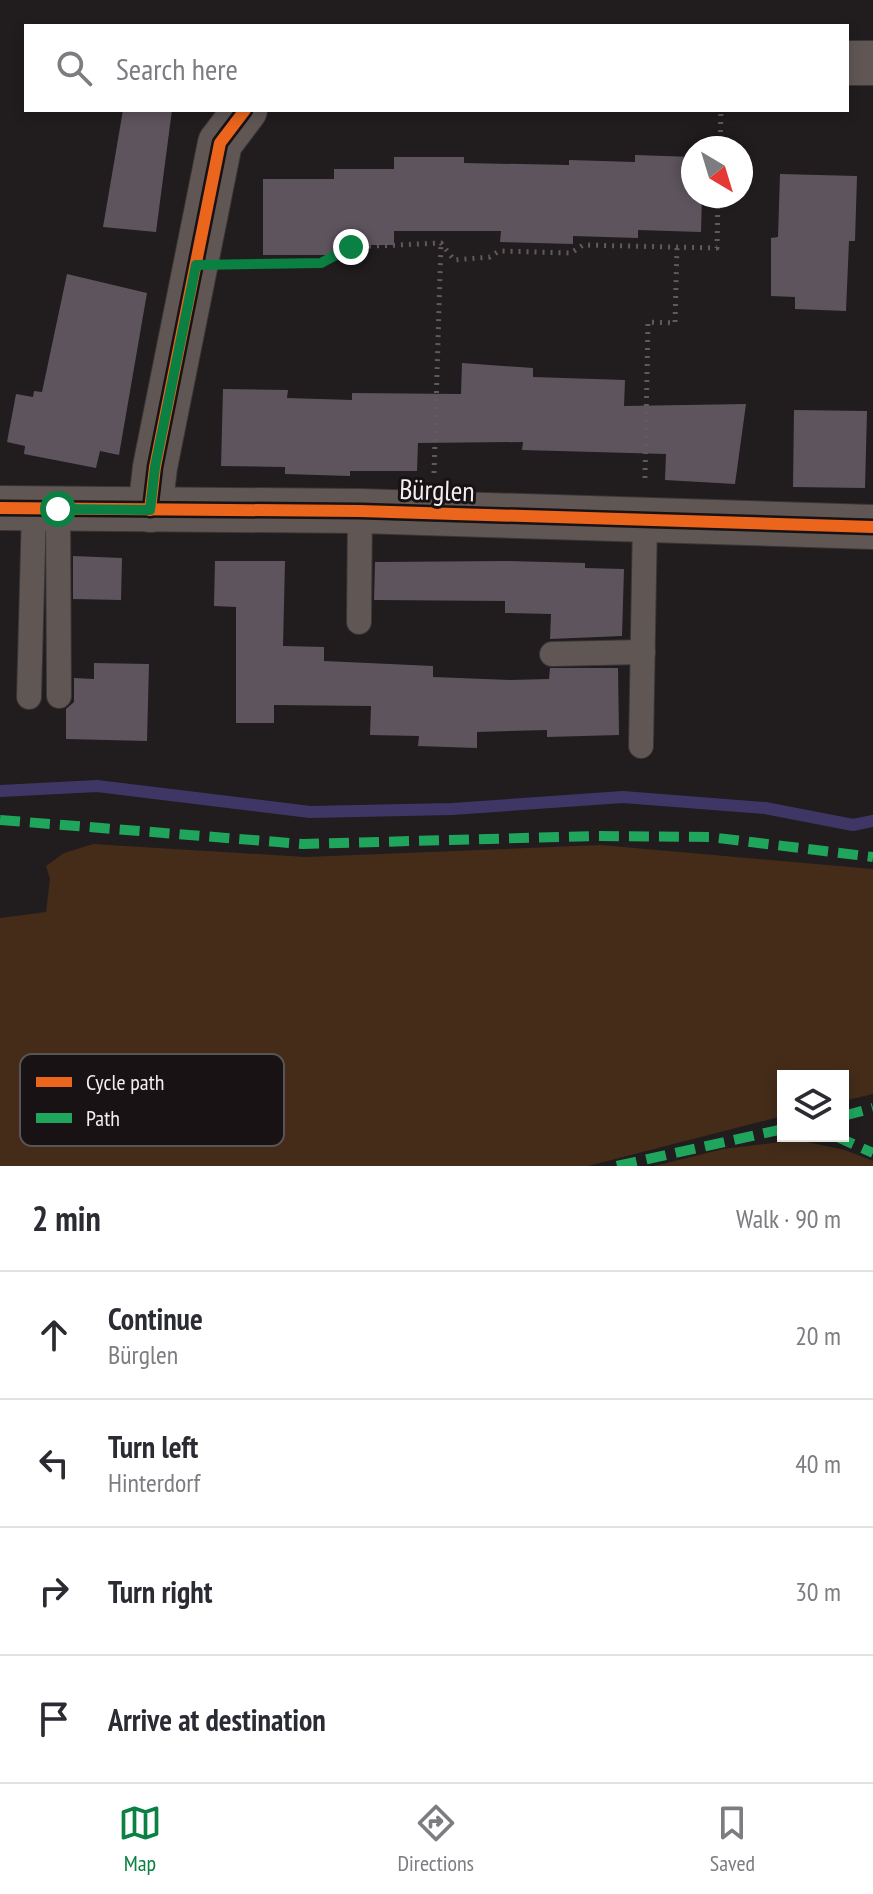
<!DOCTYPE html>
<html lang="en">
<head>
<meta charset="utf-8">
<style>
  :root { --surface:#fff; --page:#f2f2f3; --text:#2b2b33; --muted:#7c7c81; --line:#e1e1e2; --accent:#0b8043 }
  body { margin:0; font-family:"PT Sans Narrow",sans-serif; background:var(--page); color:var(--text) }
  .controls { position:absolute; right:24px; bottom:24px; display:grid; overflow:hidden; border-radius:0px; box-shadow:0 4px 12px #0003 }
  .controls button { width:72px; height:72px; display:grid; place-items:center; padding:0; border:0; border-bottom:2px solid var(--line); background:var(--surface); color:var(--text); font:40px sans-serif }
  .compass { position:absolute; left:681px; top:136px; width:72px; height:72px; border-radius:50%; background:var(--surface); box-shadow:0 4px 12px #0003; rotate:142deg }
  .stop { position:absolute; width:24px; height:24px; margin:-18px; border:6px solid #0b8043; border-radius:50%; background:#fff }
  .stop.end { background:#0b8043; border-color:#fff; box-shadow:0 2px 8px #0008 }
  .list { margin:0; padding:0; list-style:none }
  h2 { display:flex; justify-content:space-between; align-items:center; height:104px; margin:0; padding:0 32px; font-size:34px }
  h2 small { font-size:26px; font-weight:400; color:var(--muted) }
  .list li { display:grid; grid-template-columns:52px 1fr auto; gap:24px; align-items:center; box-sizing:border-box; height:128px; padding:0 32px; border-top:2px solid var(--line) }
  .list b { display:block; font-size:30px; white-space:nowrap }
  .list p { margin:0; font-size:26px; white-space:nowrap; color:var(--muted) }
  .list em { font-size:26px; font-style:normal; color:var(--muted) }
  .icon { flex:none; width:44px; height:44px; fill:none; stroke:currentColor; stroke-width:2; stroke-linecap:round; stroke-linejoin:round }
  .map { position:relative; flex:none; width:873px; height:1166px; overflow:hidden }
  .search { position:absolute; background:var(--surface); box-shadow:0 4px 12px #0003; left:24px; right:24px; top:24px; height:88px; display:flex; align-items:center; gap:20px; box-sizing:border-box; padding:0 28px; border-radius:0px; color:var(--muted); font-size:30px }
  .sheet { height:616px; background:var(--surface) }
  nav { display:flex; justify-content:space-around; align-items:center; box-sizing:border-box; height:112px; border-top:2px solid var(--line); background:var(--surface); font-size:22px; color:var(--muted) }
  nav a { display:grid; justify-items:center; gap:4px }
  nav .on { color:var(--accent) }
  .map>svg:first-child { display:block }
  .green { fill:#442c19 }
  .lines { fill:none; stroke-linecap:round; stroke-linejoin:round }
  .stream { stroke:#3e3765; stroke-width:12 }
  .building { fill:#5e545e }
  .service-casing { stroke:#393637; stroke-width:26 }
  .minor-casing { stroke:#393637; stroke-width:46 }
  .path { stroke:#605a5a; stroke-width:5; stroke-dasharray:2 6; stroke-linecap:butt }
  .service { stroke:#605755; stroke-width:24 }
  .minor { stroke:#605755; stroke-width:44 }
  .quiet { stroke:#20a55d; stroke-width:10; stroke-dasharray:20 10; stroke-linecap:butt }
  .cycleway-casing { stroke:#181214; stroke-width:17 }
  .cycleway { stroke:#eb651d; stroke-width:12 }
  .route { stroke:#0b8043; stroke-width:10 }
  .labels { text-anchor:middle; stroke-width:6; stroke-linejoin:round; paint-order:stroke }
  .street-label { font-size:28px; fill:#f3eef0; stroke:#181214 }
  .key { fill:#181214; stroke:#5a5456; stroke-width:2 }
  .key-label { font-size:22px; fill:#f3eef0 }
</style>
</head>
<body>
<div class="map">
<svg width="873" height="1166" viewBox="0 0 873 1166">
  <rect width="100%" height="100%" fill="#211c1e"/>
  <g class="green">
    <path d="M 93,844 L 306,857 L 601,845 L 873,869 L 873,1094 L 843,1101 L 843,1076 L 783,1076 L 783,1116 L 588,1166 L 0,1166 L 0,918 L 46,912 L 50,879 L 46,866 L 64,853 Z"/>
    <path d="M 798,1140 L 845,1150 L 873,1161 L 873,1166 L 654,1166 L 723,1149 Z"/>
  </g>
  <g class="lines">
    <path class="stream" d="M 0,791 L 97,786 L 310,812 L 452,809 L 623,797 L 765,808 L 853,825 L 873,821"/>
  </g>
  <g class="building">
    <path d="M 123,110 L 172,110 L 156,232 L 103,227 Z"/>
    <path d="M 635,155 L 693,157 L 693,196 L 702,196 L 701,232 L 638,230 L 638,238 L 573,236 L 573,244 L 500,242 L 501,231 L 394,231 L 394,245 L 334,245 L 334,255 L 263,255 L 263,179 L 334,179 L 334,169 L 394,169 L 394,157 L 464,157 L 464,163 L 569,165 L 569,160 L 635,162 Z"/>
    <path d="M 780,174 L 857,176 L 855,241 L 849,241 L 846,311 L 795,309 L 795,297 L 771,296 L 771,238 L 778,237 Z"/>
    <path d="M 67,274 L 147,293 L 119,455 L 100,451 L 96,468 L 24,454 L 25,446 L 7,442 L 16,394 L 33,397 L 34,391 L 42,392 Z"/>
    <path d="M 462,363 L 533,368 L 533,377 L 625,380 L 624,406 L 746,404 L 735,484 L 665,480 L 666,454 L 522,450 L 523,442 L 418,443 L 417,471 L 350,471 L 350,476 L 285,474 L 285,467 L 221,466 L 223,389 L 288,390 L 287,398 L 352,400 L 352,393 L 461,394 Z"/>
    <path d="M 794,410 L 867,411 L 865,488 L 793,487 Z"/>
    <path d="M 73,556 L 122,558 L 121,600 L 73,599 Z"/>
    <path d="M 215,561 L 285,561 L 283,646 L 324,647 L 324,661 L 433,666 L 433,677 L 510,680 L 549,679 L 550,668 L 618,668 L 619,735 L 547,737 L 547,730 L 477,732 L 477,748 L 418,746 L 419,736 L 370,735 L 371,706 L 274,705 L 274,723 L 236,723 L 236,607 L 214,606 Z"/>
    <path d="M 506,561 L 585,563 L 585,568 L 624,569 L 622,636 L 550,639 L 551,614 L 505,613 L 505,601 L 374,600 L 375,562 Z"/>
    <path d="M 94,663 L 149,664 L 147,741 L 66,739 L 66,709 L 74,702 L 74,678 L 94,679 Z"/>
  </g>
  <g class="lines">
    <defs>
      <g id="service">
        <path d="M 58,509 L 59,696"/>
        <path d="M 359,622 L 360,511"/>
        <path d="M 552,654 L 643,652"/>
        <path d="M 29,697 L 34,509"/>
        <path d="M 641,746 L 645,519"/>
      </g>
      <g id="minor">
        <path d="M 847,63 L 873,63"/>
        <path d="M 0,508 L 360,511 L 873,527"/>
        <path d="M 150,510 L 155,467 L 220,143 L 245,110"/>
      </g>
    </defs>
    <use href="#service" class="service-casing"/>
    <use href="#minor" class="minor-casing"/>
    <g class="path">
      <path d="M 720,148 L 721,110"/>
      <path d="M 237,265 L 321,263 L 351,247 L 441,243 L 454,260 L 490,257 L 499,251 L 571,253 L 583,245 L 717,248 L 718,196"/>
      <path d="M 434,473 L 441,243"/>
      <path d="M 645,478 L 648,322 L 675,323 L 677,246"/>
    </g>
    <use href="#service" class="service"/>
    <use href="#minor" class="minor"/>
    <g class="quiet">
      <path d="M 0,820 L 303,844 L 596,836 L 710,837 L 873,857"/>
      <path d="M 843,1116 L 873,1108"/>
      <path d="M 835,1136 L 873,1153"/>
      <path d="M 617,1166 L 783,1129"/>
    </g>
    <defs>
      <g id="cycleway">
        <path d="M 0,508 L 360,511 L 873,527"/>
        <path d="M 150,510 L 155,467 L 220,143 L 245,110"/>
      </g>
    </defs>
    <use href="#cycleway" class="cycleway-casing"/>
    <use href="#cycleway" class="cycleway"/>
  </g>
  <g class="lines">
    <path class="route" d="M 58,509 L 150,510 L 155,467 L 196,265 L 321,263 L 351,247"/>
  </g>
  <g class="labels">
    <g class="street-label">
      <text transform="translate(437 490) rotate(2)" y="10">Bürglen</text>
    </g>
  </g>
  <rect x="20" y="1054" width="264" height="92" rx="12" class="key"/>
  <rect x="36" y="1077" width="36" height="10" fill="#eb651d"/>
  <rect x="36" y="1113" width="36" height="10" fill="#20a55d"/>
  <g class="key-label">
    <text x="86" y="1090">Cycle path</text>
    <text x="86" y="1126">Path</text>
  </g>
</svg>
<div class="controls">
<button><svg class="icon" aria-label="layers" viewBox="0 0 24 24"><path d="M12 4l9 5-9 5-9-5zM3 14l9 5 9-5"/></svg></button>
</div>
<svg class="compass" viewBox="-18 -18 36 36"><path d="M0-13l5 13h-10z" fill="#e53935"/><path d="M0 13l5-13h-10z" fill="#7c7c81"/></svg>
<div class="stop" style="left:58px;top:509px"></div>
<div class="stop end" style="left:351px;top:247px"></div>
<div class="search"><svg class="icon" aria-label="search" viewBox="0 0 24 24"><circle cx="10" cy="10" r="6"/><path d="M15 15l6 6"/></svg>Search here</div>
</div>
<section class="sheet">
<h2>2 min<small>Walk · 90 m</small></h2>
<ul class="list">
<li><svg class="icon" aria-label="ahead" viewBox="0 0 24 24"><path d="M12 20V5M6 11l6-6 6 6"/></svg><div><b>Continue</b><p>Bürglen</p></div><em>20 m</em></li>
<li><svg class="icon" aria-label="left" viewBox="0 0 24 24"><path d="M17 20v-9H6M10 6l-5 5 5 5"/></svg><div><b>Turn left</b><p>Hinterdorf</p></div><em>40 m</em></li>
<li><svg class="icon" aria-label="right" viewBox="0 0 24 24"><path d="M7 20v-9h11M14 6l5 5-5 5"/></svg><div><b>Turn right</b></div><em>30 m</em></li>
<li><svg class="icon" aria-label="arrive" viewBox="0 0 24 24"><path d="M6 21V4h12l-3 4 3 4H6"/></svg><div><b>Arrive at destination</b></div></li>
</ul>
</section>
<nav>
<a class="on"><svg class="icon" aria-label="map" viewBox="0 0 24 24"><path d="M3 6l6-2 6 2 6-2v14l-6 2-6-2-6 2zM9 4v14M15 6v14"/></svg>Map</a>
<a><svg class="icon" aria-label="directions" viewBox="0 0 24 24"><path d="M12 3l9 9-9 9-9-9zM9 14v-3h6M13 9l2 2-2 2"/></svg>Directions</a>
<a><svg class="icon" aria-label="saved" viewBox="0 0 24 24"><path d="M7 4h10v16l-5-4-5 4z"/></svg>Saved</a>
</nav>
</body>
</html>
